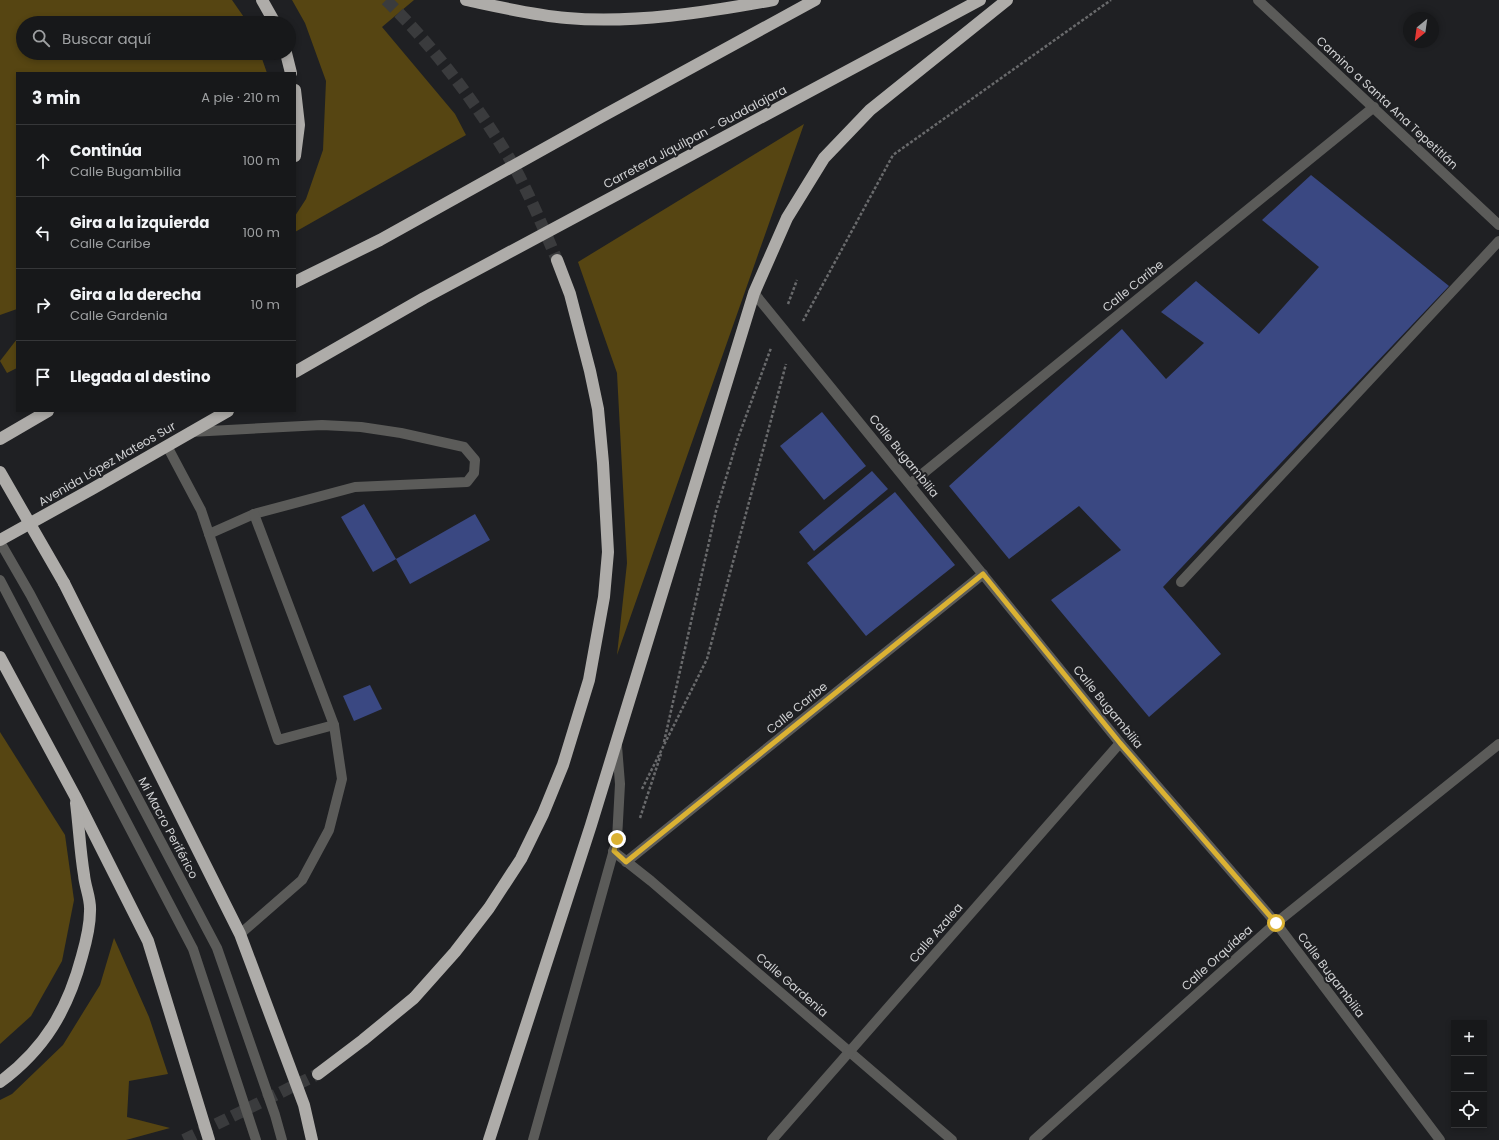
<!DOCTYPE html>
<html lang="es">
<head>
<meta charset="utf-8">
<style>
  :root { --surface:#17181a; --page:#202123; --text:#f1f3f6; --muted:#9ea0a2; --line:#363739 }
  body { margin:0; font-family:Poppins,sans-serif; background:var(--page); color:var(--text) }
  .controls { position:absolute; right:12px; bottom:12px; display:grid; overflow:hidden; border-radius:0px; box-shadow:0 2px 6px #0003 }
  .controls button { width:36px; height:36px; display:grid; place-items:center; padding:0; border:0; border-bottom:1px solid var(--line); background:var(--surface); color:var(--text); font:20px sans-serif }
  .compass { position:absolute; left:1403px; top:12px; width:36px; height:36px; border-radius:50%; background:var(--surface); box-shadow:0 2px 6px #0003; rotate:209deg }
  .stop { position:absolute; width:12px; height:12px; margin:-9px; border:3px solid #dbb233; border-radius:50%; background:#fff }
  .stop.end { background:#dbb233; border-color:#fff; box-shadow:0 1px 4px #0008 }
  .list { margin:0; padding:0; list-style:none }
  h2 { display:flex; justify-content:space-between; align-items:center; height:52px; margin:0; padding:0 16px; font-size:17px }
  h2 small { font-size:13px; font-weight:400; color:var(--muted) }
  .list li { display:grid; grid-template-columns:26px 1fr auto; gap:12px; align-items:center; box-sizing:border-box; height:72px; padding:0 16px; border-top:1px solid var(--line) }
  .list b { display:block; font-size:15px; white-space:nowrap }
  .list p { margin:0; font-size:13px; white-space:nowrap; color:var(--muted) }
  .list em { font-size:13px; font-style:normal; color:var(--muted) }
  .icon { flex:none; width:22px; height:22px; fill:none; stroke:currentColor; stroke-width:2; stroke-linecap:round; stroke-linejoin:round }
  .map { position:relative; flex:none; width:1499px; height:1140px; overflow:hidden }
  .search { position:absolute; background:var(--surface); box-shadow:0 2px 6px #0003; left:16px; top:16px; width:280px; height:44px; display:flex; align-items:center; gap:10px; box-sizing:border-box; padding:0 14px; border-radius:22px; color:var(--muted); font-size:15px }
  .panel { position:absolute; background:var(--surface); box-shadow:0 2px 6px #0003; left:16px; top:72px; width:280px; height:340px; border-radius:0px }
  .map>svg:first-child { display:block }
  .green { fill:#564512 }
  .building { fill:#3a4882 }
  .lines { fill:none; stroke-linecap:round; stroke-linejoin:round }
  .highway-tunnel { stroke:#3a3b3d; stroke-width:12; stroke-dasharray:12 6; stroke-linecap:butt }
  .path { stroke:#696a6c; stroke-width:2.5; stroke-dasharray:3 2; stroke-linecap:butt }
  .minor { stroke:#5b5b59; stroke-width:10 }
  .highway { stroke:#aeaca9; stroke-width:12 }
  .highway-bridge { stroke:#aeaca9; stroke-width:12 }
  .route { stroke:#dbb233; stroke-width:5 }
  .labels { text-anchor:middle; stroke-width:4; stroke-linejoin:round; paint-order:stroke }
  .street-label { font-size:12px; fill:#d0d1d3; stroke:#1f2023 }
</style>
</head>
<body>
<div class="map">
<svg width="1499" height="1140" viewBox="0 0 1499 1140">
  <rect width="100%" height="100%" fill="#1f2023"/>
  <g class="green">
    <path d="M 0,0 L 232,0 L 248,23 L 23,23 L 23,53 L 260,53 L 267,73 L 17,73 L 17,309 L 0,315 Z"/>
    <path d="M 292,0 L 414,0 L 382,27 L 455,114 L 466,135 L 295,232 L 295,216 L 306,199 L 323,150 L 326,81 L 305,23 Z"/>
    <path d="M 804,124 L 617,655 L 627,563 L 617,373 L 578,262 Z"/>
    <path d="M 17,339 L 17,368 L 7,373 L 0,361 Z"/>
    <path d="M 0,732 L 65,835 L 74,900 L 62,961 L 31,1016 L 0,1044 Z"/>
    <path d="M 114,938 L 149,1017 L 168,1074 L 129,1081 L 127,1117 L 170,1128 L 126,1140 L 0,1140 L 0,1100 L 12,1094 L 63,1045 L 100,985 Z"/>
  </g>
  <g class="building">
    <path d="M 1311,175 L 1449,286 L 1163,587 L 1221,654 L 1149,717 L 1051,600 L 1121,550 L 1079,506 L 1009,559 L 949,486 L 1122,329 L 1166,379 L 1204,343 L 1161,312 L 1196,281 L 1259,334 L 1319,267 L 1262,220 Z"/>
    <path d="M 822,412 L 866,466 L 824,500 L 780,446 Z"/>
    <path d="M 872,471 L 888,489 L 814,551 L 799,532 Z"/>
    <path d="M 895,492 L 955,565 L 866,636 L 807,563 Z"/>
    <path d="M 364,504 L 396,559 L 475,514 L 490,540 L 410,584 L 396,559 L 373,572 L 341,517 Z"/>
    <path d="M 370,685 L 382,709 L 354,721 L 343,696 Z"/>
  </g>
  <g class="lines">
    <g class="highway-tunnel">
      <path d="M 386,0 C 433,46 473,99 508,156 C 527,188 542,225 557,260"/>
      <path d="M 184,1140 L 318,1074"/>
    </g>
    <g class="path">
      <path d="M 788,304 L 797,280"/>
      <path d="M 803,321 L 893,155 L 1111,0"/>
      <path d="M 664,742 L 716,511 L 738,438 L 771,348"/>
      <path d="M 642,789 L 707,659 L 786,364"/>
      <path d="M 640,818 L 661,754"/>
    </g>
    <g class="minor">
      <path d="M 1258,0 L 1499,225"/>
      <path d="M 754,293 L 1120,743 L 1276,923 L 1440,1140"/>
      <path d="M 190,432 L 322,425 L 361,427 L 401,433 L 464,447 L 475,460 L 474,473 L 467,482 L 355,487 L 254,514 L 209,534"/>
      <path d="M 167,446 L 201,510 L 278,740 L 334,725"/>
      <path d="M 910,484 L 1374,107"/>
      <path d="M 0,542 L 30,594 L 217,948 L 275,1115 L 282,1140"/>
      <path d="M 0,580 L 193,949 L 256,1140"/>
      <path d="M 1181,582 L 1499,241"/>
      <path d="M 613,851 L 651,881 L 952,1140"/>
      <path d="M 626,862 L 983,574"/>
      <path d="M 240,934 L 302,880 L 329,830 L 342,779 L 334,725 L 254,514"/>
      <path d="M 533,1140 L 617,839 L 620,784 L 617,746"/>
      <path d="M 772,1140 L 1120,743"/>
      <path d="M 1034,1140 L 1276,923 L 1499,744"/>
    </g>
    <g class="highway">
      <path d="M 262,0 L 275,23"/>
      <path d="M 466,0 C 499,7 533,15 567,18 C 632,24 709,12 773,0"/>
      <path d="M 286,53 L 291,73"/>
      <path d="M 295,90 L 299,125 L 295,156"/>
      <path d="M 295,282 L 380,240 L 601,117 L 815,0"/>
      <path d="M 295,372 L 424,298 L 980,0"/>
      <path d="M 0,439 L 48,411"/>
      <path d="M 0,540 L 92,489 L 228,411"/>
      <path d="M 64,583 L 240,934 L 304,1105 L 312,1140"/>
      <path d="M 0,657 L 75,796 L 148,941 L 209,1140"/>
      <path d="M 318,1074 L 363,1040 L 414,998 L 455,952 L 489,908 L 521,859 L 543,814 L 563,765 L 589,680 L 604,597 L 608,552 L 603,463 L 598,409 L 590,371 L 570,294 L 557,260"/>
      <path d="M 0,1082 C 45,1049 68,1009 82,956 C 86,942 90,925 90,911 C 91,899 85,887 84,875 C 80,851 79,827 76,803"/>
      <path d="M 489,1140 L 591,825 L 754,293 L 787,218 L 824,158 L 870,110 L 1007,0"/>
    </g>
    <path class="highway-bridge" d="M 0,472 L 64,583"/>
  </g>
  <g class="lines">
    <path class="route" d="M 617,839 L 614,851 L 626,862 L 983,574 L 1120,743 L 1276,923"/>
  </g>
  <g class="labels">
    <g class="street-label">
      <text transform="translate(1387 103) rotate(43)" y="4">Camino a Santa Ana Tepetitlán</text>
      <text transform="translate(695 137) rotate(-28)" y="4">Carretera Jiquilpan - Guadalajara</text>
      <text transform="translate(1133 286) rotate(-39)" y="4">Calle Caribe</text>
      <text transform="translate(904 456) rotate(51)" y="4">Calle Bugambilia</text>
      <text transform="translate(107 464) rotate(-30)" y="4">Avenida López Mateos Sur</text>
      <text transform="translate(1108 707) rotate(51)" y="4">Calle Bugambilia</text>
      <text transform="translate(797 708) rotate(-39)" y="4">Calle Caribe</text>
      <text transform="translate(168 828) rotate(62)" y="4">Mi Macro Periférico</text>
      <text transform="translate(936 933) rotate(-49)" y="4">Calle Azalea</text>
      <text transform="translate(1217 958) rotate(-42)" y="4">Calle Orquídea</text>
      <text transform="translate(1331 975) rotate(53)" y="4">Calle Bugambilia</text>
      <text transform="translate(792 985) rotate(41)" y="4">Calle Gardenia</text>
    </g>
  </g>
</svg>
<div class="controls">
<button>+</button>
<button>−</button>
<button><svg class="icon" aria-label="locate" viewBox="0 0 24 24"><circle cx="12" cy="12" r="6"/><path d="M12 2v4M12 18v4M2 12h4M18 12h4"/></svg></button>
</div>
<svg class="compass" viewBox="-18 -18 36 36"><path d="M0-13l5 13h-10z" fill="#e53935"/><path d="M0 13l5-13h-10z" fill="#9ea0a2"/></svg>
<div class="stop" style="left:1276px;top:923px"></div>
<div class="stop end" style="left:617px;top:839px"></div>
<div class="search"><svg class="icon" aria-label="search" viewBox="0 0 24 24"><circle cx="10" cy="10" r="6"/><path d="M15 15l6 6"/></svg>Buscar aquí</div>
<section class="panel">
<h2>3 min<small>A pie · 210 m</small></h2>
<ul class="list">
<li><svg class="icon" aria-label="ahead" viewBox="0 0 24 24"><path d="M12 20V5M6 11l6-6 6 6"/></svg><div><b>Continúa</b><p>Calle Bugambilia</p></div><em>100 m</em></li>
<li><svg class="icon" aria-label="left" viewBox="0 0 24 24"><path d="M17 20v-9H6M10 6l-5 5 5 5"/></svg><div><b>Gira a la izquierda</b><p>Calle Caribe</p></div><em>100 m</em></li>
<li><svg class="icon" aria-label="right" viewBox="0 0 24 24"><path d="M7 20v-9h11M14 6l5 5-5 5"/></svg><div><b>Gira a la derecha</b><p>Calle Gardenia</p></div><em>10 m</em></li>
<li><svg class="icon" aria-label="arrive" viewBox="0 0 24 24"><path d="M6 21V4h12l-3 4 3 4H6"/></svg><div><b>Llegada al destino</b></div></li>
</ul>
</section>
</div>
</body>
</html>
